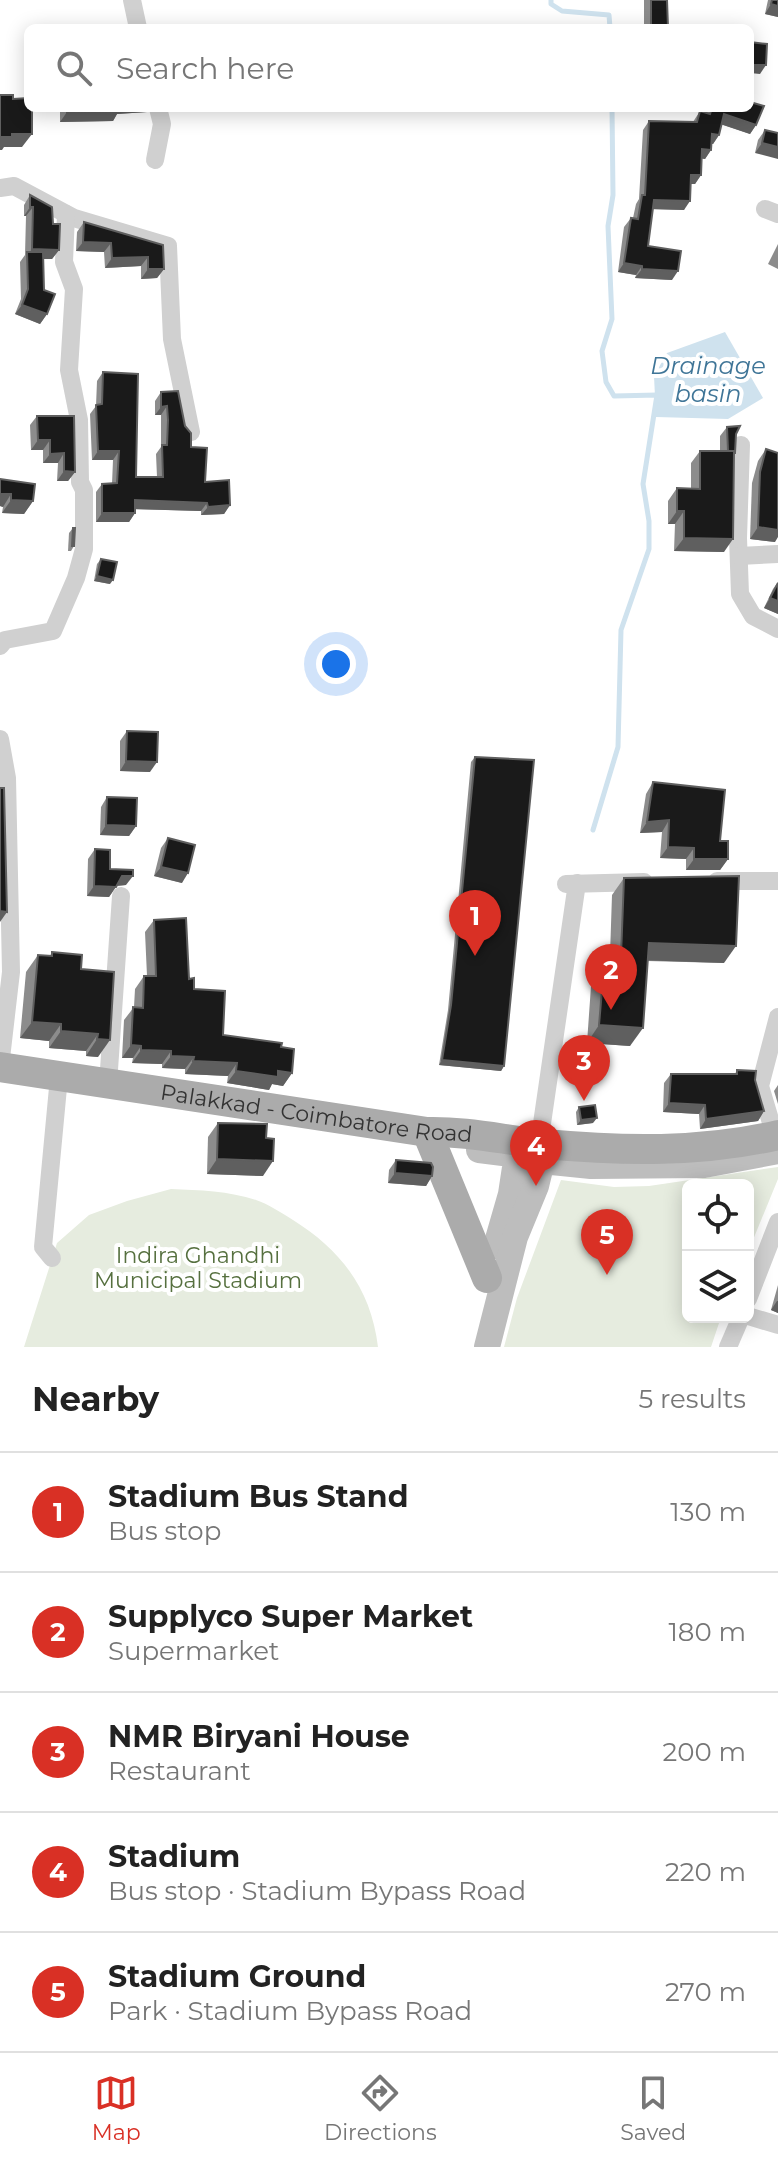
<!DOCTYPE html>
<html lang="en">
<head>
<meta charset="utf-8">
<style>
  :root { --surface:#fff; --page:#f6f6f6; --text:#222; --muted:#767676; --line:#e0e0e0; --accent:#d93025 }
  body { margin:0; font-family:Montserrat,sans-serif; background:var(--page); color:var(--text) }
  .controls { position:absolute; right:24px; bottom:24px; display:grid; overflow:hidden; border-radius:12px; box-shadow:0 4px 20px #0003 }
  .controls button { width:72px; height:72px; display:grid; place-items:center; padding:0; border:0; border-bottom:2px solid var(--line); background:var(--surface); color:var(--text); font:40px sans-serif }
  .you { position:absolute; left:336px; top:664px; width:28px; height:28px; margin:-20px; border:6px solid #fff; border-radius:50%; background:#1a73e8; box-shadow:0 0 0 12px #1a73e833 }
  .badge { display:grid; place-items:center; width:52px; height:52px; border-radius:50%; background:var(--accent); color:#fff; font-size:26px; font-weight:700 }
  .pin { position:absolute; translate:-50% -66px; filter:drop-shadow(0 2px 4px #0008) }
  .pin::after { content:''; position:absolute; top:42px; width:28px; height:24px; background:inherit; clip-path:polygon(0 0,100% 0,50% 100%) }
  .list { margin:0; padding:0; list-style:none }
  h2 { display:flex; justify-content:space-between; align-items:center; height:104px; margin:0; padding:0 32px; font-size:34px }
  h2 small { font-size:26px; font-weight:400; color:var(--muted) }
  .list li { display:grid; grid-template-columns:52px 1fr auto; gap:24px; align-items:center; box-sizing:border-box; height:120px; padding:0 32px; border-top:2px solid var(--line) }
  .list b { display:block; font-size:30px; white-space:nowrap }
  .list p { margin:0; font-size:26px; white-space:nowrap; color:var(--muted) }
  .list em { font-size:26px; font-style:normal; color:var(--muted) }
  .icon { flex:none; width:44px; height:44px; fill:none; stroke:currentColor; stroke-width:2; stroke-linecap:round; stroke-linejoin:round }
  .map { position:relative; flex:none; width:778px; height:1347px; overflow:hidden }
  .search { position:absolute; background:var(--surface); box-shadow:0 4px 20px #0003; left:24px; right:24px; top:24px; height:88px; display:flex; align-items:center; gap:20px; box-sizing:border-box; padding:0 28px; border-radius:12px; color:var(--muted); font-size:30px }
  .sheet { height:704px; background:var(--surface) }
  nav { display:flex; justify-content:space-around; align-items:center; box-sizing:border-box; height:112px; border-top:2px solid var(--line); background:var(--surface); font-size:22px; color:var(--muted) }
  nav a { display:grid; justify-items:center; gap:4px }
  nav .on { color:var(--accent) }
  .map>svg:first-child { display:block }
  .green { fill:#e6ecdf }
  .water { fill:#cfe2ee }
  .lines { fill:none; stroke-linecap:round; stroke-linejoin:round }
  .stream { stroke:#cfe2ee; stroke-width:5 }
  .street { stroke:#d0d0d0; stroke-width:18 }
  .secondary { stroke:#bdbdbd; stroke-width:26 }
  .primary { stroke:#ababab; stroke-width:30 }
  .wall { fill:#8c8c8c }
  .shaded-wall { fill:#5f5f5f }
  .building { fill:#1a1a1a; stroke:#5f5f5f; stroke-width:2 }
  .labels { text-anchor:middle; stroke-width:8; stroke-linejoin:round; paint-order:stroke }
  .street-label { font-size:22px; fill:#333; stroke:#fff }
  .park-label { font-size:22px; fill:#56703f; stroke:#fff }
  .water-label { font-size:24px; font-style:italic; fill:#3f7597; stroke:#fff }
</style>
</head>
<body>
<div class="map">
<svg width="778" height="1347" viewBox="0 0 778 1347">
  <rect width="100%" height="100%" fill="#fff"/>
  <g class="green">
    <path d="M 778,1167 L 778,1179 L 748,1252 L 748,1185 L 688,1185 L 688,1317 L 721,1317 L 711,1347 L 504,1347 L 517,1298 L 561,1180 L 614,1187 L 649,1186 Z"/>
    <path d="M 171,1189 C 199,1190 229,1191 256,1200 C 268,1204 282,1213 293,1220 C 341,1250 371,1289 378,1347 L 24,1347 L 57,1243 L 89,1215 L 127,1201 Z"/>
  </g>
  <path class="water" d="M 725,332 L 763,398 L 728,419 L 656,417 L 654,376 L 667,353 Z"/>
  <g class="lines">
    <g class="stream">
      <path d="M 551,0 L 551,4 L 562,11 L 609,15 L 610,28"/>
      <path d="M 593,830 L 618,747 L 621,630 L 649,549 L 649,521 L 643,484 L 657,395 L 614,396 L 606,382 L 602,351 L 612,319 L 608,226 L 613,195 L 612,108"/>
    </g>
    <g class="street">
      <path d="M 132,0 L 138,28"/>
      <path d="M 155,160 L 162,124 L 158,108"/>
      <path d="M 0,188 L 14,186 L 74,218 L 168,246 L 172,339 L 191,432"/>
      <path d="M 765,209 L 778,214"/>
      <path d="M 741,445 L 738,538 L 740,594 L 753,616 L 778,629"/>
      <path d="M 739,556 L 778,554"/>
      <path d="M 0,646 L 5,640 L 53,631 L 76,578 L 84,549 L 84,490 L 80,482 L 79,420 L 69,370 L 74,289 L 64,262 L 66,214"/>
      <path d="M 0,739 L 7,778 L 11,972 L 0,1067"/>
      <path d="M 717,881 L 778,881"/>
      <path d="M 566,884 L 644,882"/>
      <path d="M 108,1084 L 121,896"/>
      <path d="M 775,1136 L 760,1086 L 778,1017"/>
      <path d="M 539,1144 L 577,883"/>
      <path d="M 52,1258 L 43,1247 L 59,1077"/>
      <path d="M 748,1299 L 778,1222"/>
      <path d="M 748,1316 L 778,1325"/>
      <path d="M 728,1347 L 741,1317"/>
    </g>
    <g class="secondary">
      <path d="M 479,1150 L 511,1154 L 516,1161 L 511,1194 L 496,1246"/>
      <path d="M 487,1347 L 515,1237 L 536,1186 L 542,1161 L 591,1166 L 704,1165 L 778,1151"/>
    </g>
    <g class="primary">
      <path id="s1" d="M 0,1067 L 427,1132 C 467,1131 504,1140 544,1144 C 622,1151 701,1153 778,1135"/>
      <path d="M 427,1132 L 487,1278"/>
    </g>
  </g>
  <g class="wall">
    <rect x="644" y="0" width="24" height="28"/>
    <path d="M 768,0 L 778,0 L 778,17 L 765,14 Z"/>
    <path d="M 60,108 L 150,108 L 147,112 L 117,114 L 113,121 L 60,122 Z"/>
    <path d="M 708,108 L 750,108 L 756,125 L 750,134 L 721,124 L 719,135 L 713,144 L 711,144 L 711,150 L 705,159 L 702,158 L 701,175 L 695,184 L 691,184 L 684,210 L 653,209 L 648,246 L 672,280 L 635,278 L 636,275 L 618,272 L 624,227 L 631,218 L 633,218 L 636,204 L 639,199 L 643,130 L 649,121 L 693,122 L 700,111 L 707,113 Z"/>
    <path d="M 765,130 L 778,133 L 755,153 L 758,140 Z"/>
    <path d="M 30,195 L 53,224 L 59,250 L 52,259 L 43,259 L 44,290 L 47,314 L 40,324 L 15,314 L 21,299 L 20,262 L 25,255 L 26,216 L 24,216 L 24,205 Z"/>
    <path d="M 84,222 L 163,245 L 164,269 L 157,278 L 141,279 L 141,266 L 105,268 L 104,252 L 76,251 L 77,232 Z"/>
    <path d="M 778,244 L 778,269 L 768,264 Z"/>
    <path d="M 103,372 L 136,477 L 157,477 L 156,454 L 161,447 L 161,415 L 155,415 L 155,401 L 161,392 L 191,447 L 205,482 L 230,505 L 224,514 L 201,515 L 201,511 L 135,509 L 135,513 L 129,522 L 96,522 L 96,492 L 102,484 L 112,484 L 113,460 L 92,460 L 90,414 L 96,406 L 97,381 Z"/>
    <path d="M 37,416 L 74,416 L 75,472 L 68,481 L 57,481 L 58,463 L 43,463 L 43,450 L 31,450 L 30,425 Z"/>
    <path d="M 727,427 L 736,434 L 724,552 L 674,551 L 675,524 L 668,524 L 668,501 L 677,488 L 691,488 L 691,463 L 700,451 L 720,451 L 720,436 Z"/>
    <path d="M 766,449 L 775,542 L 750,539 L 752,483 L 758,461 Z"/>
    <path d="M 0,479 L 33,501 L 24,514 L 2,513 L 3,507 L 0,506 Z"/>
    <path d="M 73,528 L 74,546 L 71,551 L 68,551 L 69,533 Z"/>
    <path d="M 101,559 L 110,584 L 94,581 L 97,564 Z"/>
    <path d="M 778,582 L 778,614 L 764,608 L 773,589 Z"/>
    <path d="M 127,731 L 150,772 L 120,771 L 120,741 Z"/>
    <path d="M 475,757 L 504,1066 L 501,1071 L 439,1065 L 448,1010 L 471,762 Z"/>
    <path d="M 653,782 L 720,841 L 728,859 L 720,870 L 686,870 L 686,859 L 660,858 L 662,832 L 640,833 L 646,794 Z"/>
    <path d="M 107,797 L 136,826 L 129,836 L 100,835 L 101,807 Z"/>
    <path d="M 168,838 L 182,883 L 154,876 L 161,848 Z"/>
    <path d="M 95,849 L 110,869 L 126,885 L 116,886 L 109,897 L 87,896 L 88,859 Z"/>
    <path d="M 624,878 L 724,963 L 647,961 L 630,1046 L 587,1043 L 592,972 L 605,955 L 610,955 L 612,895 Z"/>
    <path d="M 154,920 L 194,989 L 223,1035 L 281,1047 L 292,1073 L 283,1086 L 272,1084 L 269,1090 L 227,1083 L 228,1076 L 185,1074 L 185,1069 L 162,1068 L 162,1064 L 132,1063 L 133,1058 L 122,1058 L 124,1020 L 134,1007 L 135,989 L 144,976 L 147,976 L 145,932 Z"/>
    <path d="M 52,952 L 81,969 L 114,972 L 98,1057 L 86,1056 L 86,1051 L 49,1048 L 49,1041 L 20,1038 L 26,972 L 38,955 L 50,956 Z"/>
    <path d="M 737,1070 L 755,1080 L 764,1111 L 758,1121 L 700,1129 L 699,1114 L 663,1112 L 664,1083 L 671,1074 L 735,1074 Z"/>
    <path d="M 778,1085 L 778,1104 L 774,1091 Z"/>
    <path d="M 579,1107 L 593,1123 L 577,1125 L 576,1112 Z"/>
    <path d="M 218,1123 L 263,1176 L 207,1174 L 208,1137 Z"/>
    <path d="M 396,1160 L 432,1176 L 426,1186 L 388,1183 L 389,1170 Z"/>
    <path d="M 778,1285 L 778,1313 L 771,1310 Z"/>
  </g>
  <g class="shaded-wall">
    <path d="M 771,4 L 778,6 L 778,17 L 765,14 Z"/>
    <path d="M 750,65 L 766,65 L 760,74 L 750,73 Z"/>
    <path d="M 117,108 L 150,108 L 147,112 L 117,114 L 113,121 L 60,122 L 67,112 Z"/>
    <path d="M 724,114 L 756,125 L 750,134 L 717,123 Z"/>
    <path d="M 12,134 L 32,134 L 22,147 L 4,147 L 2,150 L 0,150 L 0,137 Z"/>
    <path d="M 712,134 L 719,135 L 713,144 L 705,143 Z"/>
    <path d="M 762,143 L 778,147 L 778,159 L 755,153 Z"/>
    <path d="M 702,149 L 711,150 L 705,159 L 696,158 Z"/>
    <path d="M 691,175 L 701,175 L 695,184 L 684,184 Z"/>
    <path d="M 654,200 L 690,201 L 684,210 L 648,209 Z"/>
    <path d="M 30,207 L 33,207 L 26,216 L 24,216 Z"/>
    <path d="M 83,242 L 111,243 L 104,252 L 76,251 Z"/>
    <path d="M 32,249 L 59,250 L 52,259 L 27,259 L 27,256 Z"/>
    <path d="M 148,257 L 141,266 L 105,268 L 112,258 Z"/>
    <path d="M 624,263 L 642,266 L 636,275 L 618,272 Z"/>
    <path d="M 148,269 L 164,269 L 157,278 L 141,279 Z"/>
    <path d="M 642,269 L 678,271 L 672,280 L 635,278 Z"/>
    <path d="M 22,305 L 47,314 L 40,324 L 15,314 Z"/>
    <path d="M 167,406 L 161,415 L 155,415 L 161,407 Z"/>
    <path d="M 38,440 L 50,440 L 43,450 L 31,450 Z"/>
    <path d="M 98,451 L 119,451 L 113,460 L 92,460 Z"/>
    <path d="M 64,453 L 58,463 L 43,463 L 50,454 Z"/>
    <path d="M 64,471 L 75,472 L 68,481 L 57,481 Z"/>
    <path d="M 0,494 L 11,494 L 3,507 L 0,506 Z"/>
    <path d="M 11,500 L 33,501 L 24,514 L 2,513 Z"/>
    <path d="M 135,500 L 207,503 L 201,511 L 129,509 Z"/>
    <path d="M 230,505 L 224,514 L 201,515 L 208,507 Z"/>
    <path d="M 677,511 L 684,511 L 675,524 L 668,524 Z"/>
    <path d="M 102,513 L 135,513 L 129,522 L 96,522 Z"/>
    <path d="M 758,527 L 778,530 L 778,537 L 775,542 L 750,539 Z"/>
    <path d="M 684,538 L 733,539 L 724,552 L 674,551 Z"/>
    <path d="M 97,576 L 113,580 L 110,584 L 94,581 Z"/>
    <path d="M 770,598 L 778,601 L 778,614 L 764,608 Z"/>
    <path d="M 126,761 L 157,762 L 150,772 L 120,771 Z"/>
    <path d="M 669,820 L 662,832 L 640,833 L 647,822 Z"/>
    <path d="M 106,825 L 136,826 L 129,836 L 100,835 Z"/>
    <path d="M 668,847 L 694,848 L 686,859 L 660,858 Z"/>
    <path d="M 694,859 L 728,859 L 720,870 L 686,870 Z"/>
    <path d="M 161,867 L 188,873 L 182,883 L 154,876 Z"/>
    <path d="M 122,876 L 133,876 L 126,885 L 115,886 Z"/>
    <path d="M 94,886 L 116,887 L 109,897 L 87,896 Z"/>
    <path d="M 0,911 L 7,912 L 0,922 Z"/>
    <path d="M 649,943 L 736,946 L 724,963 L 637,960 Z"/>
    <path d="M 32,1022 L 61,1024 L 49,1041 L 20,1038 Z"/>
    <path d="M 599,1025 L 643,1028 L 630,1046 L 587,1043 Z"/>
    <path d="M 61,1031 L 98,1034 L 86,1051 L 49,1048 Z"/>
    <path d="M 97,1039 L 110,1040 L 98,1057 L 86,1056 Z"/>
    <path d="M 131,1045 L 141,1046 L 133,1058 L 122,1058 Z"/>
    <path d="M 141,1050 L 171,1051 L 162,1064 L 132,1063 Z"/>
    <path d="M 171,1056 L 194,1057 L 185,1069 L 162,1068 Z"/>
    <path d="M 442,1060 L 504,1066 L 501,1071 L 439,1065 Z"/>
    <path d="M 193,1061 L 237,1063 L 228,1076 L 185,1074 Z"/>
    <path d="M 236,1071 L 278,1071 L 292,1073 L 283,1086 L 272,1084 L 269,1090 L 227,1083 Z"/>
    <path d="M 669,1103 L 705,1105 L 699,1114 L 663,1112 Z"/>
    <path d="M 764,1111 L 758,1121 L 700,1129 L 706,1119 Z"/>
    <path d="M 597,1118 L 593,1123 L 577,1125 L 581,1120 Z"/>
    <path d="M 217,1159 L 273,1161 L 263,1176 L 207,1174 Z"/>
    <path d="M 395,1173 L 432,1176 L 426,1186 L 388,1183 Z"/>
    <path d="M 777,1301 L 778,1301 L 778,1313 L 771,1310 Z"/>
  </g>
  <g class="building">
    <path d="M 651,0 L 667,0 L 668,28 L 651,28 Z"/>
    <path d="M 772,0 L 778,0 L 778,6 L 771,4 Z"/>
    <path d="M 750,42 L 767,44 L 766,65 L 750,65 Z"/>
    <path d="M 0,95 L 13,95 L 13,99 L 28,98 L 28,108 L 32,108 L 32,134 L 12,134 L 12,137 L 0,137 Z"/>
    <path d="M 750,102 L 764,106 L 756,125 L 724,114 L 719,135 L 712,134 L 711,150 L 702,149 L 701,175 L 691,175 L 690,201 L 654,200 L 648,246 L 681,251 L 678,271 L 642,269 L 642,266 L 624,263 L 631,218 L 638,219 L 642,195 L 645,195 L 649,121 L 697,122 L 700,111 L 710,114 L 712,108 L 750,108 Z"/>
    <path d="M 67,108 L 119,108 L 120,111 L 67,112 Z"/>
    <path d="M 765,130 L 778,133 L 778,147 L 762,143 Z"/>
    <path d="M 30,195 L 52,207 L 53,224 L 60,224 L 59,250 L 32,249 L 33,207 L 30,207 Z"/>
    <path d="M 84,222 L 163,245 L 164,269 L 148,269 L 148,257 L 112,258 L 111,243 L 83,242 Z"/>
    <path d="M 27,252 L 43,252 L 44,290 L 55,294 L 47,314 L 22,305 L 28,289 Z"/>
    <path d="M 103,372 L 138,374 L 136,477 L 163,477 L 162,445 L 167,445 L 168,420 L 167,406 L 161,407 L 161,392 L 178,391 L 185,426 L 191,433 L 191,447 L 207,448 L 205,482 L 229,480 L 230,505 L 208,507 L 207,503 L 135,500 L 135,513 L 102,513 L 102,484 L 117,483 L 119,451 L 98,451 L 96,405 L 102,404 Z"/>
    <path d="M 37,416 L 74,416 L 75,472 L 64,471 L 64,453 L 50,454 L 50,440 L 38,440 Z"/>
    <path d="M 740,426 L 736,434 L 735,453 L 734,453 L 734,451 L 728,451 L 727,427 Z"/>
    <path d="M 766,449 L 778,453 L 778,530 L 758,527 L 760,472 Z"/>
    <path d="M 700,451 L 734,451 L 733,539 L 684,538 L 684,511 L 677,511 L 677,488 L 700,489 Z"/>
    <path d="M 0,479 L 35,484 L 33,501 L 11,500 L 11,494 L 0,494 Z"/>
    <path d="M 73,528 L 75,528 L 74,546 L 72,546 Z"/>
    <path d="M 101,559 L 117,562 L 113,580 L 97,576 Z"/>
    <path d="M 778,583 L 778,601 L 770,598 Z"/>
    <path d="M 127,731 L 158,732 L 157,762 L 126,761 Z"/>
    <path d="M 475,757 L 534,760 L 504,1066 L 442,1060 L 451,1005 Z"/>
    <path d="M 653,782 L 725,790 L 720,841 L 728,841 L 728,859 L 694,859 L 694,848 L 668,847 L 669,820 L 647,822 Z"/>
    <path d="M 0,788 L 4,788 L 7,912 L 0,911 Z"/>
    <path d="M 107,797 L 137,798 L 136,826 L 106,825 Z"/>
    <path d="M 168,838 L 195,845 L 188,873 L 161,867 Z"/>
    <path d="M 95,849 L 110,850 L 110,869 L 133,870 L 133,876 L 122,876 L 116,887 L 94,886 Z"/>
    <path d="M 739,876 L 736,946 L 649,943 L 643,1028 L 599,1025 L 605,955 L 621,956 L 624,878 Z"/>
    <path d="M 186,918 L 189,979 L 194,978 L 194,989 L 225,991 L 223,1035 L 282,1043 L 281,1047 L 294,1049 L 292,1073 L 278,1071 L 278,1077 L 236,1071 L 237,1063 L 193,1061 L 194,1057 L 171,1056 L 171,1051 L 141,1050 L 141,1046 L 131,1045 L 133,1007 L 143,1008 L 144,976 L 156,976 L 154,920 Z"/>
    <path d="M 52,952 L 82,955 L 81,969 L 114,972 L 110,1040 L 97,1039 L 98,1034 L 61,1031 L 61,1024 L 32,1022 L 38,955 L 52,956 Z"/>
    <path d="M 737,1070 L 756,1071 L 755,1080 L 764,1111 L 706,1119 L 705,1105 L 669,1103 L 671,1074 L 737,1074 Z"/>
    <path d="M 595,1105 L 597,1118 L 581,1120 L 579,1107 Z"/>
    <path d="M 218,1123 L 267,1124 L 266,1138 L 274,1139 L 273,1161 L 217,1159 Z"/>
    <path d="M 396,1160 L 431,1163 L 433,1167 L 432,1176 L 395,1173 Z"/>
  </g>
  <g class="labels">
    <g class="street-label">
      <text dy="8" stroke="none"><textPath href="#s1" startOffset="320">Palakkad - Coimbatore Road</textPath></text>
    </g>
    <g class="park-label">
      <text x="198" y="1263">Indira Ghandhi<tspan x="198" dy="25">Municipal Stadium</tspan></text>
    </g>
    <g class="water-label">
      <text x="708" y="374">Drainage<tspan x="708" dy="28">basin</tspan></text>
    </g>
  </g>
</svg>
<div class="controls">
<button><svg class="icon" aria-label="locate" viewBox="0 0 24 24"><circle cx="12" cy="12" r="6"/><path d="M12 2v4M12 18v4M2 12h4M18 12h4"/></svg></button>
<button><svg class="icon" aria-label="layers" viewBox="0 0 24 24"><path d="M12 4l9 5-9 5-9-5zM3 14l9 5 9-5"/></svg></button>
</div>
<div class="you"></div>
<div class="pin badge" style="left:475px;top:956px">1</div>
<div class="pin badge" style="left:611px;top:1010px">2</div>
<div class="pin badge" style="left:584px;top:1101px">3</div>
<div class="pin badge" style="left:536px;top:1186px">4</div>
<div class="pin badge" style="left:607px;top:1275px">5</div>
<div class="search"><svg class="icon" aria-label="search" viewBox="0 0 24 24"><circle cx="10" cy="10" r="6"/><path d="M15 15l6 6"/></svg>Search here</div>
</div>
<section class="sheet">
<h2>Nearby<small>5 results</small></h2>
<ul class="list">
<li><span class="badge">1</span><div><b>Stadium Bus Stand</b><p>Bus stop</p></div><em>130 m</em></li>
<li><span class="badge">2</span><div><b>Supplyco Super Market</b><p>Supermarket</p></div><em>180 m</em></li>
<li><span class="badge">3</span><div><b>NMR Biryani House</b><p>Restaurant</p></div><em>200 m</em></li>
<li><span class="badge">4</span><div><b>Stadium</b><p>Bus stop · Stadium Bypass Road</p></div><em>220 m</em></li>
<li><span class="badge">5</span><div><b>Stadium Ground</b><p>Park · Stadium Bypass Road</p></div><em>270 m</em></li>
</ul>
</section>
<nav>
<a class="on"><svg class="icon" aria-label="map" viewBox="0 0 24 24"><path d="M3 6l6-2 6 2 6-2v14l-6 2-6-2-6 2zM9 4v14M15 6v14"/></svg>Map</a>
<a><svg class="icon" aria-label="directions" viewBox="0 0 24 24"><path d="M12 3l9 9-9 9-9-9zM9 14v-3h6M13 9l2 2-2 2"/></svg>Directions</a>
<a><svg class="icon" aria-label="saved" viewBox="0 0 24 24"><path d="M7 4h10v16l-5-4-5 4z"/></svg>Saved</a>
</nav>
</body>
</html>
